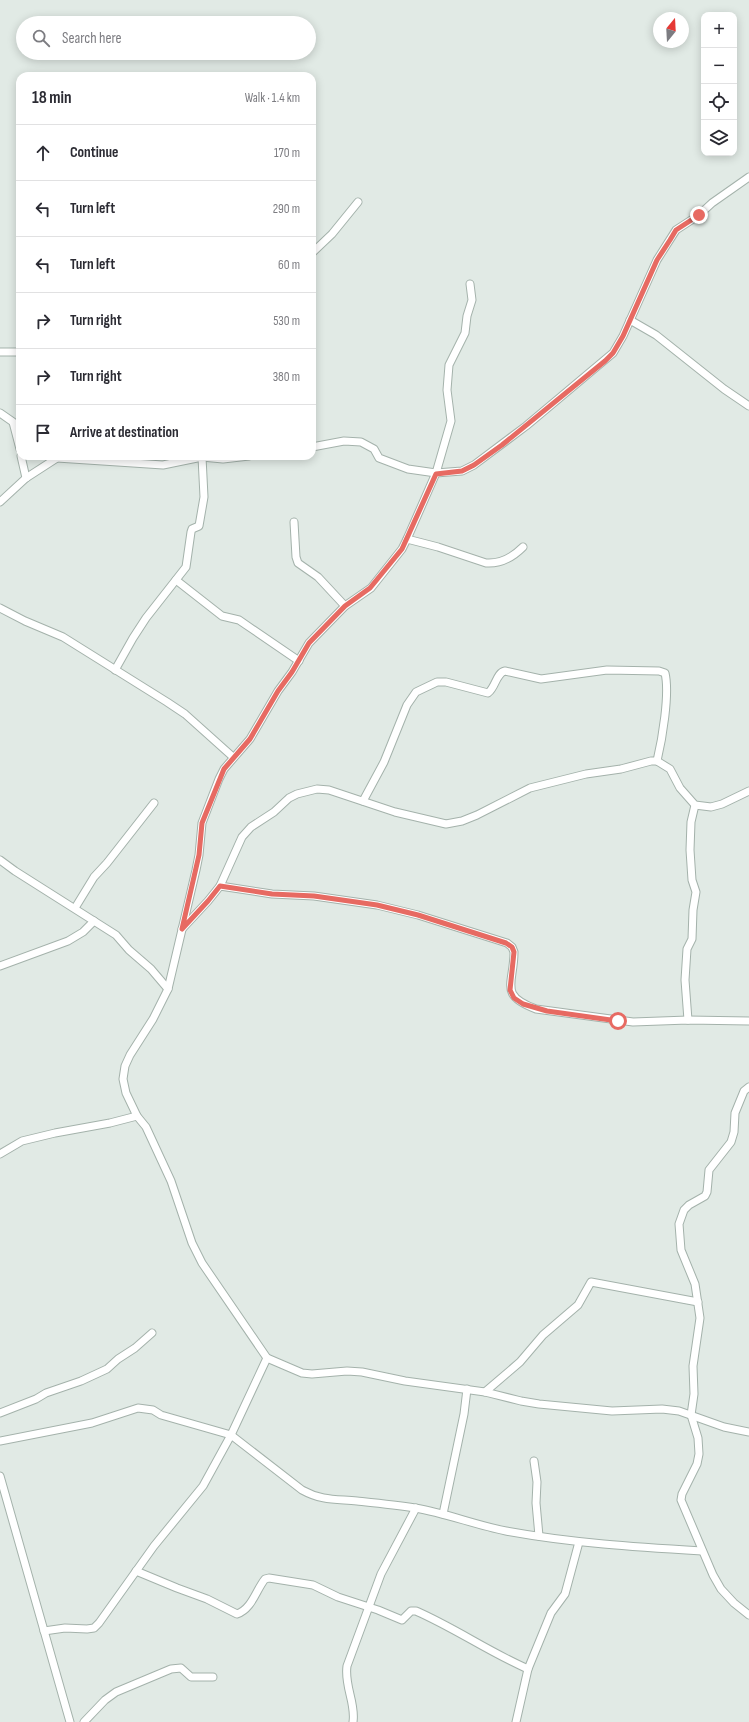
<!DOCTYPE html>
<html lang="en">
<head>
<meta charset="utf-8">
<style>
  :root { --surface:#fff; --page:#f2f2f3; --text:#2b2b33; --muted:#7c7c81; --line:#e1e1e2 }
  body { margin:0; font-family:"Sofia Sans Condensed",sans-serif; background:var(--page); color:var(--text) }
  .controls { position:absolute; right:12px; top:12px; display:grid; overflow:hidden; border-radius:8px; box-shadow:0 2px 10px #0003 }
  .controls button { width:36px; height:36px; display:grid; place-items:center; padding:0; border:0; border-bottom:1px solid var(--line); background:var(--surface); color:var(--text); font:20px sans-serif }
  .compass { position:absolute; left:653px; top:12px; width:36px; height:36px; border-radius:50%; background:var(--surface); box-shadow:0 2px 10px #0003; rotate:18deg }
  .stop { position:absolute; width:12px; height:12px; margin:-9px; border:3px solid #e76a62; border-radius:50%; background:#fff }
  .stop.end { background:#e76a62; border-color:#fff; box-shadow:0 1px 4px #0008 }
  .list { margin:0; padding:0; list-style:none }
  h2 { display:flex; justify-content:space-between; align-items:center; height:52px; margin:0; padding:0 16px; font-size:17px }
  h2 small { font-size:13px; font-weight:400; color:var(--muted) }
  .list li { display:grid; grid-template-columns:26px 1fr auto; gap:12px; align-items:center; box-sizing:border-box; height:56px; padding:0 16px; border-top:1px solid var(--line) }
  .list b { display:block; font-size:15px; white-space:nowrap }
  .list em { font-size:13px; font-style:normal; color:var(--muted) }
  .icon { flex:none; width:22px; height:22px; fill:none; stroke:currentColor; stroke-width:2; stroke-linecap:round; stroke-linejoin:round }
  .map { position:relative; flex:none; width:749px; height:1722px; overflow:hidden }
  .search { position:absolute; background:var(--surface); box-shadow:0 2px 10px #0003; left:16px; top:16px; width:300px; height:44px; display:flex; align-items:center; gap:10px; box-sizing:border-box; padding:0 14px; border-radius:22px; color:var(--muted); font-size:15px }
  .panel { position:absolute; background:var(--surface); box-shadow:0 2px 10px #0003; left:16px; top:72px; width:300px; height:388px; border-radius:12px }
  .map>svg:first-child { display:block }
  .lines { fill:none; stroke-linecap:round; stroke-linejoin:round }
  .street-casing { stroke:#a4b2ab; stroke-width:9 }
  .street { stroke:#fff; stroke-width:7 }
  .route { stroke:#e76a62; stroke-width:5 }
</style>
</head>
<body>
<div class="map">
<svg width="749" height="1722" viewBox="0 0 749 1722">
  <rect width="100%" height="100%" fill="#e1eae5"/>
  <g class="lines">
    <defs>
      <g id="street">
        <path d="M 312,253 L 332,234 L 358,202"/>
        <path d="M 470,284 L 472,300 L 467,316 L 465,333 L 449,365 L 447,390 L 451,421 L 436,473 L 407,539 L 402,549 L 371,588 L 345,606 L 309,643 L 292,672 L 278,691 L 250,739 L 224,769 L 219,779 L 202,823 L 199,855 L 196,870 L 168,989 L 153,1019 L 130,1055 L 125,1066 L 123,1079 L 126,1093 L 137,1116 L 146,1127 L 171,1181 L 192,1243 L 202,1263 L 267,1358 L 302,1373 L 312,1374 L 347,1371 L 362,1372 L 405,1381 L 485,1392 L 521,1401 L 539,1404 L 612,1411 L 662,1409 L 679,1411 L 724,1427 L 749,1432"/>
        <path d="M 630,320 L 656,335 L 724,389 L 749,406"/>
        <path d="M 0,352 L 20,352"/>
        <path d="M 0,413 L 13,422 L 20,449"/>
        <path d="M 312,447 L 344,441 L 361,442 L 374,449 L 379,458 L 408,469 L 436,473 L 462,471 L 474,465 L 526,426 L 613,353 L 623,336 L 657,260 L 676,230 L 699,215 L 712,203 L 749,177"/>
        <path d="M 21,456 L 26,478"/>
        <path d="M 57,458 L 163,465 L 202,457 L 223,459 L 249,456"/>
        <path d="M 0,502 L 26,478 L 60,456"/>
        <path d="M 294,522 L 296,557 L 298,563 L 318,577 L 345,606"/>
        <path d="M 407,539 L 438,547 L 486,563 C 500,564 513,557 523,547"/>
        <path d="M 176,580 L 222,616 L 239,620 L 299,661"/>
        <path d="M 0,608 L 25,621 L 63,637 L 167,702 L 185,714 L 233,757"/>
        <path d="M 115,670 L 133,638 L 146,618 L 186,567 L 191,532 L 192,529 L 199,526 L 204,497 L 202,457"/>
        <path d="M 363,801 L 384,762 L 407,705 L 416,692 L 437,682 L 446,682 L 488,693 C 496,687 496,673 505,671 L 541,679 L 607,670 L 659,671 L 665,673 C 670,694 662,740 657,761"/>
        <path d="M 0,860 L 15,871 L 116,935 L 129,950 L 151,969 L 168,989"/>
        <path d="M 220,886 L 272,894 L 314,896 L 377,905 L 418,915 L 507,943 L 512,947 L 514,952 C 514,984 498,995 536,1009 L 633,1022 L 688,1020 L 749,1021"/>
        <path d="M 75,908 L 94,877 L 107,863 L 154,803"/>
        <path d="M 182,929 L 208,901 L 220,886 L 242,837 L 251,827 L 274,812 L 289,798 L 297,794 L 317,789 L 329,790 L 395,812 L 446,824 L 462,821 L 477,815 L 530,788 L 586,774 L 621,769 L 651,761 L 657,761 L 670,769 L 680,788 L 695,805 L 711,807 L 722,804 L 749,791"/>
        <path d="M 0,966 L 68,941 L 83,932 L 94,921"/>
        <path d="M 688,1020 L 685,980 L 687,949 L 692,939 L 693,910 L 696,892 L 692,880 L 690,850 L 691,822 L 695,805"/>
        <path d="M 749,1087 L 744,1091 L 735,1113 L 734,1132 L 731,1142 L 709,1170 L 707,1192 L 705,1196 L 689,1205 L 684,1210 L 679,1224 L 681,1250 L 695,1284 L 700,1318 L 693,1366 L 694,1394 L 691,1415 L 698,1438 L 699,1454 L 697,1464 L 682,1494 L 681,1500 L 713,1575 L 721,1589 L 734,1603 L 749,1615"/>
        <path d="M 0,1154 L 22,1141 L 55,1133 L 110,1123 L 137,1116"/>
        <path d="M 485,1392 L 520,1362 L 543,1335 L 578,1305 L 591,1282 L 698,1302"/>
        <path d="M 0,1413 L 36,1399 L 46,1393 L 81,1381 L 107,1369 L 118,1359 L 135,1348 L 152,1333"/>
        <path d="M 0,1441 L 92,1423 L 138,1408 L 153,1410 L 161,1415 L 231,1435 L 302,1490 C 322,1501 336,1499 357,1501 C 376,1503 396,1505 415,1508 C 446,1513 475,1525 506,1531 C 571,1543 636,1547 702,1551"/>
        <path d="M 534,1461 L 537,1482 L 536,1503 L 539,1536"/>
        <path d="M 0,1476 L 70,1722"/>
        <path d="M 443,1514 L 464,1414 L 467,1389"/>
        <path d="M 136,1571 L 177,1588 L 207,1599 L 237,1614 C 252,1609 256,1590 265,1579 L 269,1578 L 313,1585 L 338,1597 L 378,1610 L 402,1620 L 411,1611 L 416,1611 C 455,1628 489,1652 528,1669"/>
        <path d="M 44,1631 L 65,1628 L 87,1629 L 94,1628 L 99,1623 L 154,1546 L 203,1486 L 231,1435 L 267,1358"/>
        <path d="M 84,1722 L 105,1700 L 116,1692 L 171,1669 L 181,1668 L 191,1677 L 213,1677"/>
        <path d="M 353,1722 C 356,1703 344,1686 347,1666 L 381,1574 L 416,1508"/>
        <path d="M 516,1722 L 528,1669 L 551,1613 L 565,1594 L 579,1542"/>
      </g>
    </defs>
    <use href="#street" class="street-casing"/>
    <use href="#street" class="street"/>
  </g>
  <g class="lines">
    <path class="route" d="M 618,1021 L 547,1011 L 523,1004 L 514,998 L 510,990 L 514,952 L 512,947 L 506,943 L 418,915 L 377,905 L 314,896 L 272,894 L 220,886 L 208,901 L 182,929 L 199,855 L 202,823 L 224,769 L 250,739 L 278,691 L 292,672 L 309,643 L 345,606 L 370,588 L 402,549 L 436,474 L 462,471 L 474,465 L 502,445 L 605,361 L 613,353 L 623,336 L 657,260 L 670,240 L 676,230 L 699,215"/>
  </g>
</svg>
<div class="controls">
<button>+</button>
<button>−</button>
<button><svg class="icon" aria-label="locate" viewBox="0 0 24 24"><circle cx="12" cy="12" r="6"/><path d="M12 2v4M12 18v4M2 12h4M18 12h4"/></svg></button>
<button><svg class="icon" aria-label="layers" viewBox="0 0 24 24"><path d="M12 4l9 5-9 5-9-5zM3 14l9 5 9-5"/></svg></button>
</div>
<svg class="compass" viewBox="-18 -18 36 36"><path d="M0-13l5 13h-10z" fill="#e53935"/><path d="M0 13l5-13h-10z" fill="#7c7c81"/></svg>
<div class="stop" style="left:618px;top:1021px"></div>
<div class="stop end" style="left:699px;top:215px"></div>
<div class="search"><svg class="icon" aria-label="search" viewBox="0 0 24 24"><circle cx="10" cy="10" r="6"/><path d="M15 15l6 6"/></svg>Search here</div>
<section class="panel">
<h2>18 min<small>Walk · 1.4 km</small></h2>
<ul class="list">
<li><svg class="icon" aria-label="ahead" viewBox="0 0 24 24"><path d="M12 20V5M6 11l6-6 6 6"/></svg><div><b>Continue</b></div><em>170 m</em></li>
<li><svg class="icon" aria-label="left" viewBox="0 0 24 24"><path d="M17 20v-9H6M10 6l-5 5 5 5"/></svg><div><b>Turn left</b></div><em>290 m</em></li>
<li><svg class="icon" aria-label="left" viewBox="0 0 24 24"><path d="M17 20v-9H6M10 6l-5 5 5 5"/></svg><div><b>Turn left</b></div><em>60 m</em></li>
<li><svg class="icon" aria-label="right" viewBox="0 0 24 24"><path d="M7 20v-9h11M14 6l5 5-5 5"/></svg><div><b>Turn right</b></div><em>530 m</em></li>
<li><svg class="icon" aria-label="right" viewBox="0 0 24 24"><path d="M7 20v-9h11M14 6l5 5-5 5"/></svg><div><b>Turn right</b></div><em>380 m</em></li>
<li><svg class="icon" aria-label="arrive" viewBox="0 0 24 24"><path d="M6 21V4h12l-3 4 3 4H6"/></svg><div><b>Arrive at destination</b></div></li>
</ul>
</section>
</div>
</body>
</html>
